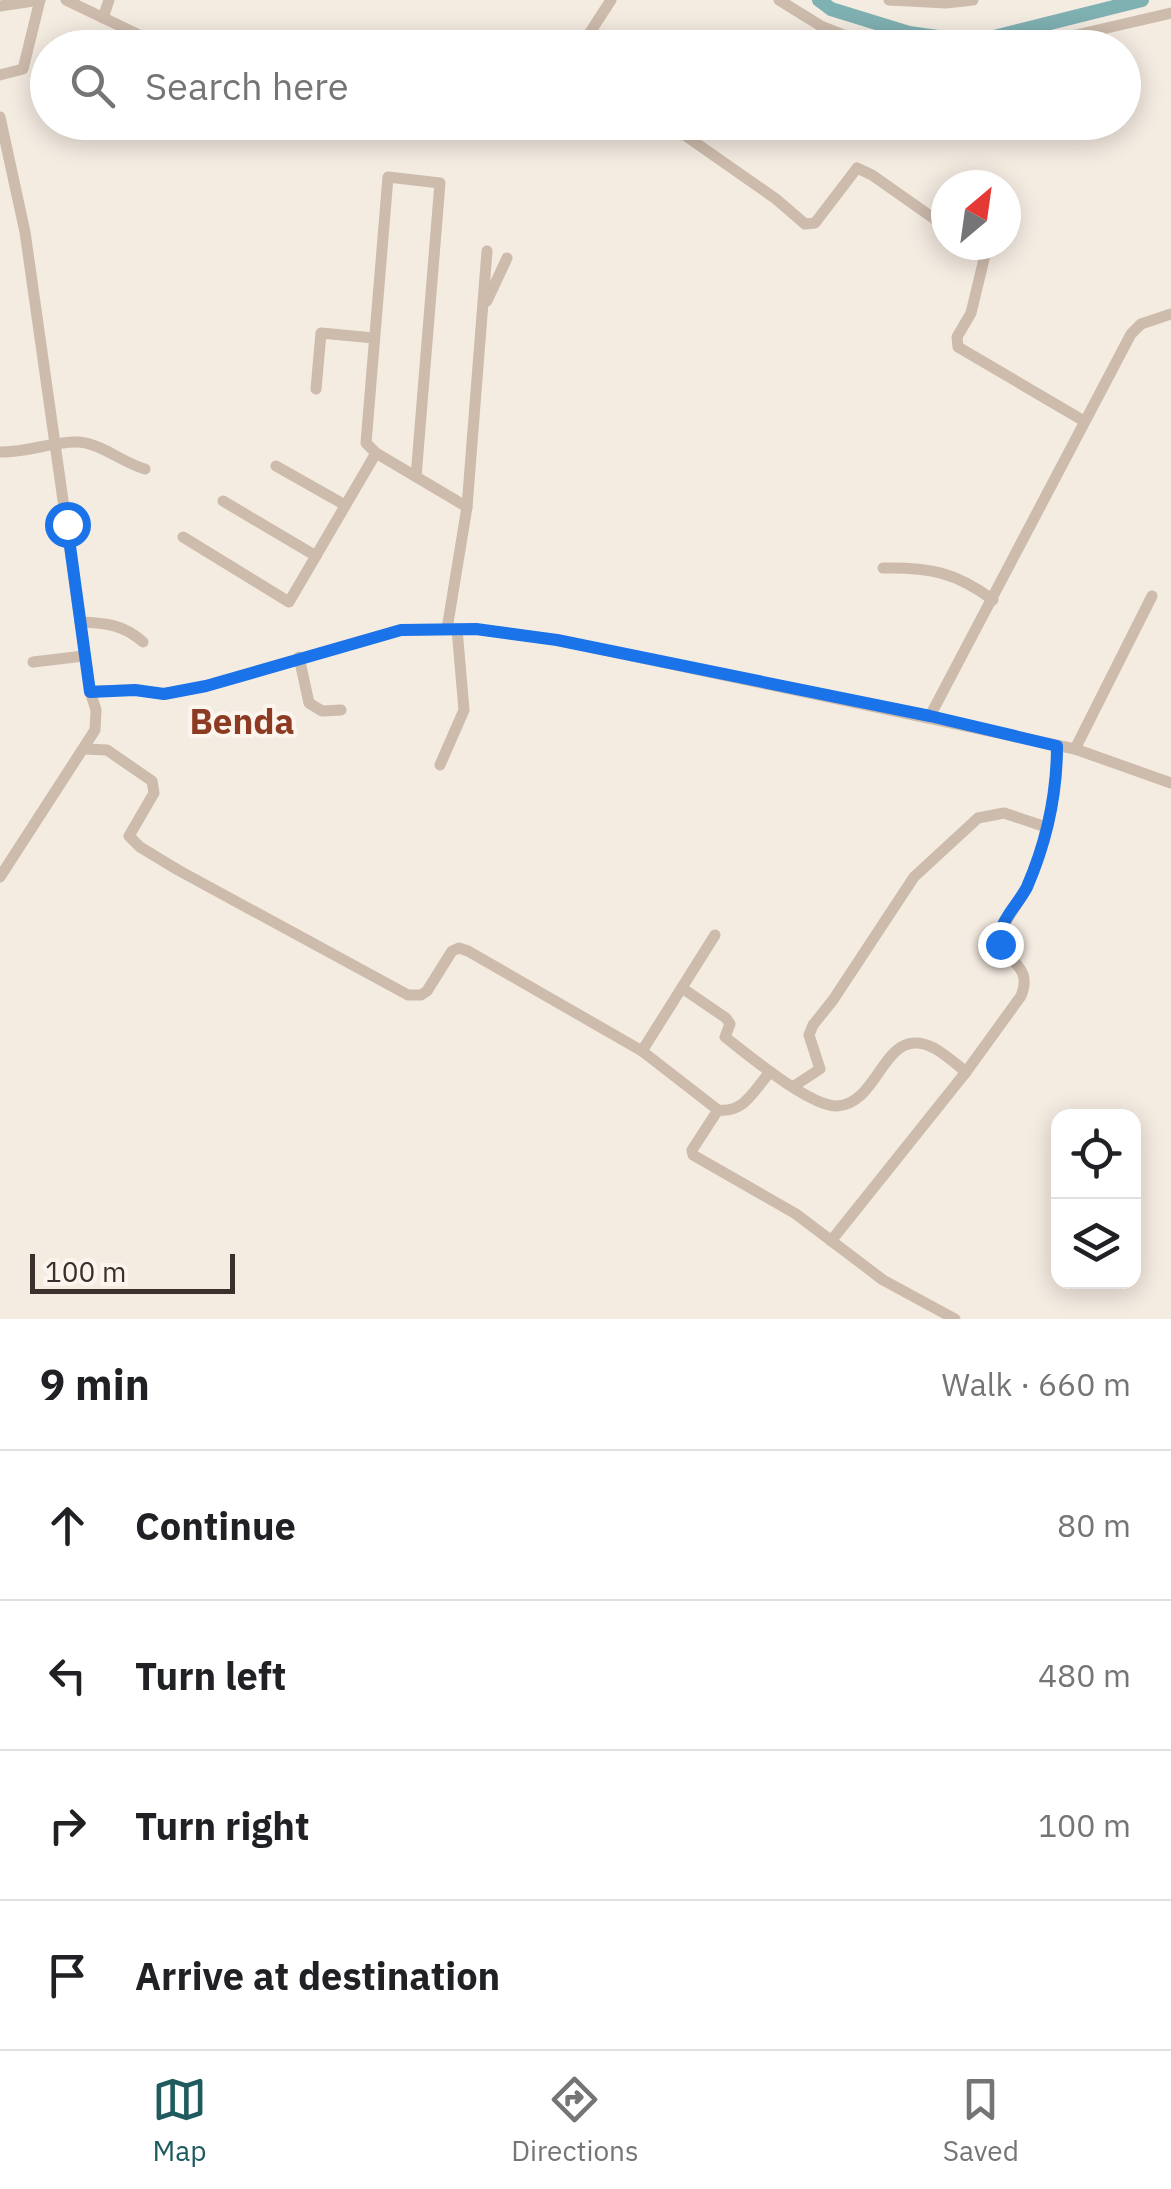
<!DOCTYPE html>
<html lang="en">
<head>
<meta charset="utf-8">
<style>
  :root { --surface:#fff; --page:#f6f6f6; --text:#202124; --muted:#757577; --line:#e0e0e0; --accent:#1f5a5e }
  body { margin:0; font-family:"IBM Plex Sans",sans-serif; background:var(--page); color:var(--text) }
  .controls { position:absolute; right:30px; bottom:30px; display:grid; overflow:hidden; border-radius:20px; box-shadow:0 5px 25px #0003 }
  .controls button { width:90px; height:90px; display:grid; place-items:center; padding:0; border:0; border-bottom:2px solid var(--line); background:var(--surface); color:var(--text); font:50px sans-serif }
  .compass { position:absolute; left:931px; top:170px; width:90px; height:90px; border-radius:50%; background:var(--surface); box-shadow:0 5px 25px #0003; rotate:29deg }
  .scale { position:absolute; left:30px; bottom:25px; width:205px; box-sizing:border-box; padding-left:10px; border:5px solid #3b302b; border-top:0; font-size:28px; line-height:35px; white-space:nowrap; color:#3b302b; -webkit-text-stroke:8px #fbf5ee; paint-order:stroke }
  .stop { position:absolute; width:30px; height:30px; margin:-22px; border:8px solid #1a73e8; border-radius:50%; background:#fff }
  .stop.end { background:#1a73e8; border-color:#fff; box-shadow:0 2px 10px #0008 }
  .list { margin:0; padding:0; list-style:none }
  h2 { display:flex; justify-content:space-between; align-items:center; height:130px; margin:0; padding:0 40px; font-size:42px }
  h2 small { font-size:32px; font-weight:400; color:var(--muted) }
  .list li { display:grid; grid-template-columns:65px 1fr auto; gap:30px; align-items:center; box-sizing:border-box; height:150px; padding:0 40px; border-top:2px solid var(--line) }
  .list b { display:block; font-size:38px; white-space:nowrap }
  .list em { font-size:32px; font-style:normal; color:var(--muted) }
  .icon { flex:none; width:55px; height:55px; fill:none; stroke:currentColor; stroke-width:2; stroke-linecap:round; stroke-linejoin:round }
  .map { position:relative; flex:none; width:1171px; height:1319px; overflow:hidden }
  .search { position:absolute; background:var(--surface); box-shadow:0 5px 25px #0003; left:30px; right:30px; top:30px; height:110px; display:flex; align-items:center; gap:25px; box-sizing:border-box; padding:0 35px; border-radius:55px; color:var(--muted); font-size:38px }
  .sheet { height:730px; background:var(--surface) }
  nav { display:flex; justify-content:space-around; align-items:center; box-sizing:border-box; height:140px; border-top:2px solid var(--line); background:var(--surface); font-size:28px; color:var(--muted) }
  nav a { display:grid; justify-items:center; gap:5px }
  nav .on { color:var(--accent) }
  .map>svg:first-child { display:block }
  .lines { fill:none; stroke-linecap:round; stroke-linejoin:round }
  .canal { stroke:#7fb0b2; stroke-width:14 }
  .minor { stroke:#cdbbac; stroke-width:11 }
  .route { stroke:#1a73e8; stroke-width:12 }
  .labels { text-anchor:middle; stroke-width:8; stroke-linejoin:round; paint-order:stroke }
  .quarter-label { font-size:35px; font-weight:bold; fill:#8c3b22; stroke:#fbf5ee }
</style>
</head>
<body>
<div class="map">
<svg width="1171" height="1319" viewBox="0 0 1171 1319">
  <rect width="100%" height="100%" fill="#f4ebe1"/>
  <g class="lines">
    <path class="canal" d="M 819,0 L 831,9 L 909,33 L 974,42 L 1142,0"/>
    <g class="minor">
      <path d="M 66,0 L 137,34"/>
      <path d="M 779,0 L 821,26 L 877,48"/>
      <path d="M 889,0 L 946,3 L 973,0"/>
      <path d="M 0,6 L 40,0"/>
      <path d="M 103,18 L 109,0"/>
      <path d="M 580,48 L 611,0"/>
      <path d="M 1020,48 L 1171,13"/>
      <path d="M 0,75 L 23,69 L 40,0"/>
      <path d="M 0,117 L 25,232 L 90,691"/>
      <path d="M 666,122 L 776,199 L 805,224 L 815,223 L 857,168 L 872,175 L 946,227"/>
      <path d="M 972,245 L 985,255 L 971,313 L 957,337 L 958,347 L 1084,421"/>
      <path d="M 487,301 L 507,258"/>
      <path d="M 316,389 L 321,333 L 374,338"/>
      <path d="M 0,452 C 27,453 52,441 79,442 C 102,444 123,463 145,469"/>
      <path d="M 276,466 L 345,505"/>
      <path d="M 416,477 L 440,183 L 388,177 L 366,443 L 376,453 L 467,507"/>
      <path d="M 223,501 L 316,556"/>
      <path d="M 183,537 L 289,602 L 376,453"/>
      <path d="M 883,568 C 928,567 956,572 993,600"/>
      <path d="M 80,622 C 105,623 123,624 143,642"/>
      <path d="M 447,629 L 467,507 L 487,251"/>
      <path d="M 299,657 L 309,703 L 322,711 L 341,710"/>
      <path d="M 33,662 L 84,656"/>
      <path d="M 930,716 L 1131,334 L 1141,324 L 1171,314"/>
      <path d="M 85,749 L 107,750 L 152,781 L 154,793 L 129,836 L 140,847 L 178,870 L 408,995 L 421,995 L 427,991 L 452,951 L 459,948 L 468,951 L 642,1051 L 718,1110"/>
      <path d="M 1075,749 L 1152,596"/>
      <path d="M 440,765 L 464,710 L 457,629"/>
      <path d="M 0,877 L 95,730 L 96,710 L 90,691 L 135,690 L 163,694 L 206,686 L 401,630 L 475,629 L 557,640 L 1075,749 L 1171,783"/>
      <path d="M 682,988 L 726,1018 L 730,1024 L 725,1037 C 747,1054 810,1107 837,1106 C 881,1104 883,1022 934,1048 C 945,1054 956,1064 966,1072 L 1021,996 C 1034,964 1004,964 999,935 C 1006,918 1019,904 1027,887 C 1046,842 1057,794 1057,746"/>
      <path d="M 642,1051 L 715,935"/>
      <path d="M 770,1072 C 754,1090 745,1113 718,1110 L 692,1150 L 693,1155 L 796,1214 L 883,1280 L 955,1319"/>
      <path d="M 794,1086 L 820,1069 L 809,1035 L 813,1025 L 833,1000 L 914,877 L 978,818 L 1004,813 L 1046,827"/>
      <path d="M 831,1241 L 966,1072"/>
    </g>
  </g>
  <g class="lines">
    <path class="route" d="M 67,524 L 90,692 L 135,690 L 164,694 L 206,686 L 401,630 L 476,629 L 557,640 L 930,716 L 1057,746 C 1057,794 1046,843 1027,887 C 1018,905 997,922 1000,944"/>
  </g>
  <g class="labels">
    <g class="quarter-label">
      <text x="242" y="734">Benda</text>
    </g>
  </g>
</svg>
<div class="controls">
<button><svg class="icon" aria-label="locate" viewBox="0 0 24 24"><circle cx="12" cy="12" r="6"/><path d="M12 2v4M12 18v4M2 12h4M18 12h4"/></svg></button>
<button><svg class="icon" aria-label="layers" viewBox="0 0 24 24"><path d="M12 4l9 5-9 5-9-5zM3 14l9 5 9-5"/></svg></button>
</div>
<svg class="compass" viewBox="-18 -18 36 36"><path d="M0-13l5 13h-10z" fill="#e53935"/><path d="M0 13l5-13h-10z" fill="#757577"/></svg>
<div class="scale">100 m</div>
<div class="stop" style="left:67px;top:524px"></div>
<div class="stop end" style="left:1000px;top:944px"></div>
<div class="search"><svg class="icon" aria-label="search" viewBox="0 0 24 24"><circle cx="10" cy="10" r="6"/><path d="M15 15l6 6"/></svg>Search here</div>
</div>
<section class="sheet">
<h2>9 min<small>Walk · 660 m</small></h2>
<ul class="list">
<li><svg class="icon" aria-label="ahead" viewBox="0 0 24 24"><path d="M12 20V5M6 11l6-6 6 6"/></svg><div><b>Continue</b></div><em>80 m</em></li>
<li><svg class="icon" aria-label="left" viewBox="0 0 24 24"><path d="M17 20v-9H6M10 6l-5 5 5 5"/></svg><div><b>Turn left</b></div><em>480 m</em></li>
<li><svg class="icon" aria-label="right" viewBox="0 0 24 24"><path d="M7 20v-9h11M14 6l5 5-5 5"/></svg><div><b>Turn right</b></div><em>100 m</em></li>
<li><svg class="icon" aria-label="arrive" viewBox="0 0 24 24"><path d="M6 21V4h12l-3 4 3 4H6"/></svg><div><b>Arrive at destination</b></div></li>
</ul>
</section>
<nav>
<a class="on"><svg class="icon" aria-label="map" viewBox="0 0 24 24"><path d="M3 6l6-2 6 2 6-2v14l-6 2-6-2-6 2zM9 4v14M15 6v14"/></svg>Map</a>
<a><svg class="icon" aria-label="directions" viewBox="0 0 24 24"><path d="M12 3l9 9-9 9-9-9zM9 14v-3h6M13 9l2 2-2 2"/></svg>Directions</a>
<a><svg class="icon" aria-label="saved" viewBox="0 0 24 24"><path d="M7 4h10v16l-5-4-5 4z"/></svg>Saved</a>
</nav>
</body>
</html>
